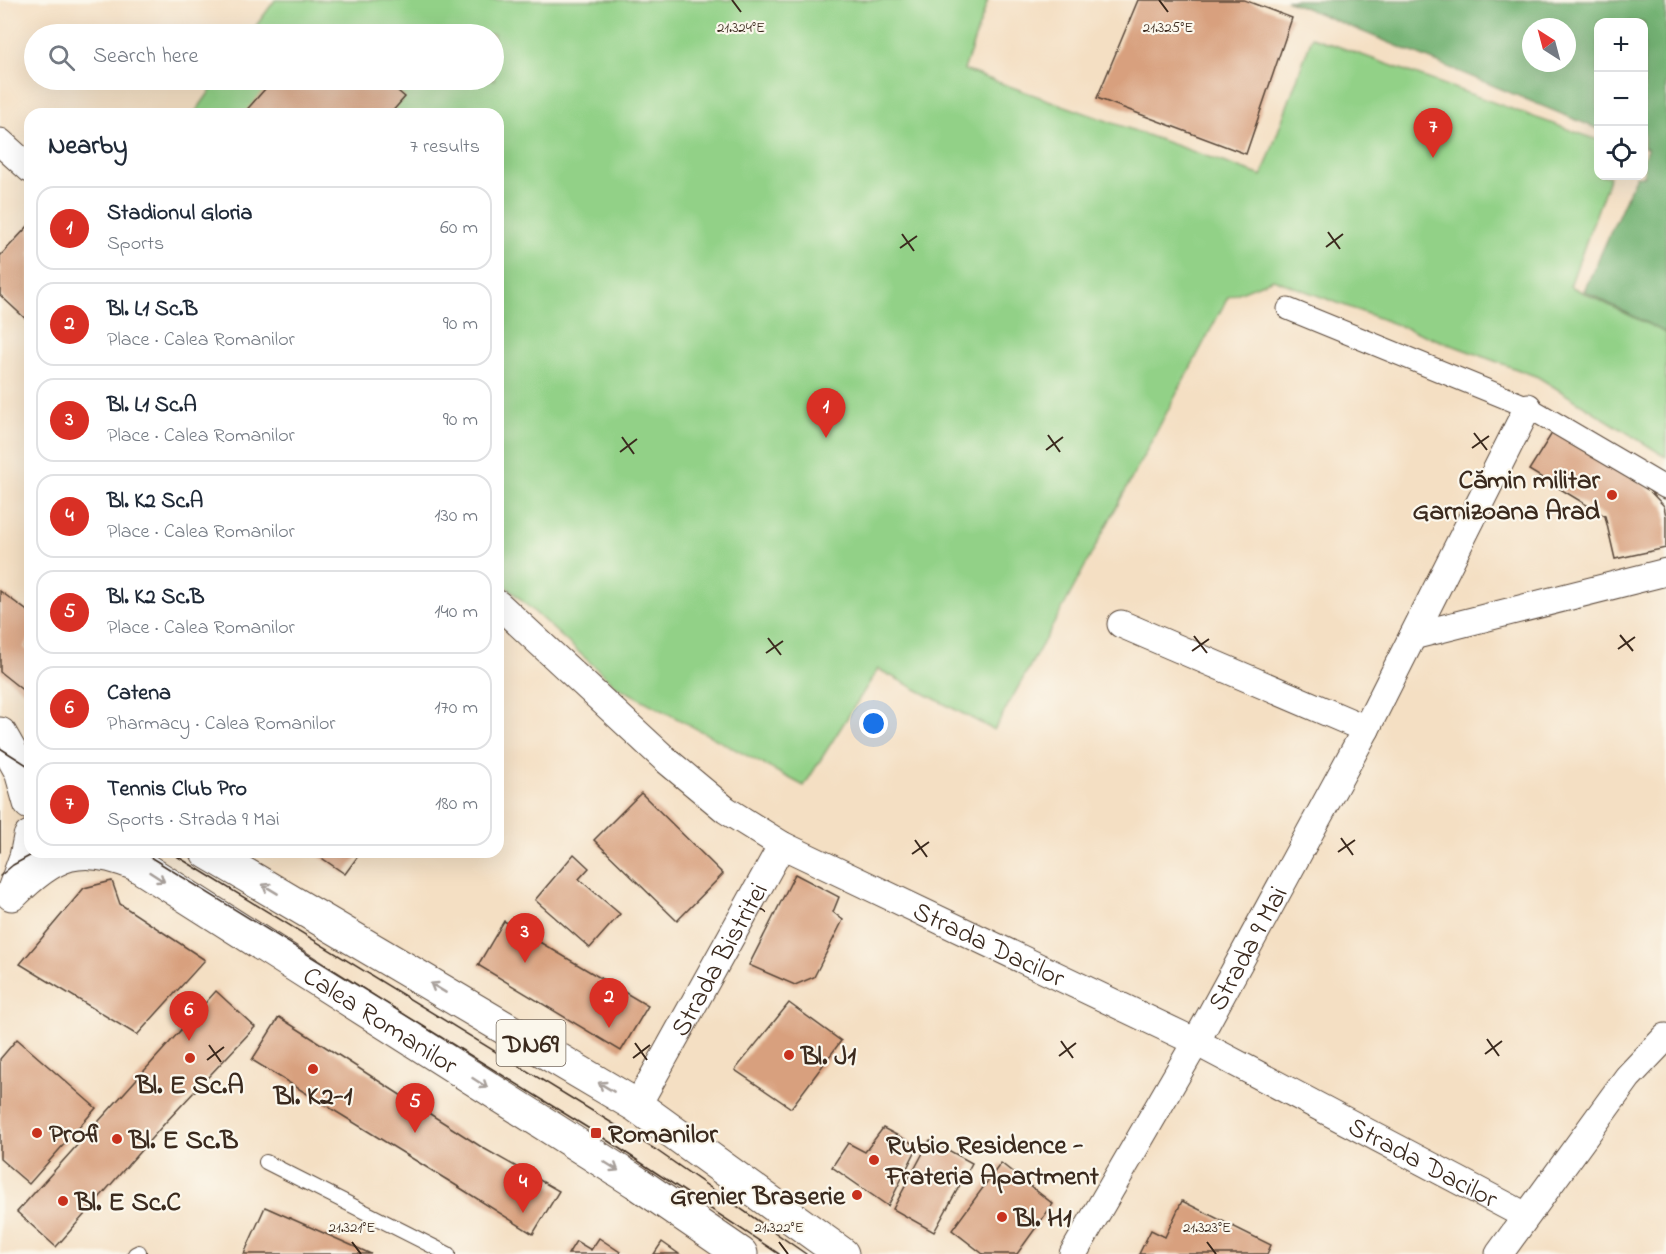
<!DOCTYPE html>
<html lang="en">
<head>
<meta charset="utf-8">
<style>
  :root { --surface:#fff; --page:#f2f2f3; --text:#1f2937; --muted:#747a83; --line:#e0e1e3; --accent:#d93025 }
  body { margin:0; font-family:"Indie Flower",sans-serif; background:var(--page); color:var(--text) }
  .controls { position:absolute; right:18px; top:18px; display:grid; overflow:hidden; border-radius:12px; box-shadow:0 6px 24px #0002 }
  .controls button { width:54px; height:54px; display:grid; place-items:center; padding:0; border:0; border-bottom:2px solid var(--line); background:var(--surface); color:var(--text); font:30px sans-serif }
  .compass { position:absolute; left:1522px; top:18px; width:54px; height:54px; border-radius:50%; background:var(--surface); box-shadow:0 6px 24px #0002; rotate:324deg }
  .you { position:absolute; left:874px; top:724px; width:21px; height:21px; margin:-15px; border:4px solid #fff; border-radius:50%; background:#1a73e8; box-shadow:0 0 0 9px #1a73e833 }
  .badge { display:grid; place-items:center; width:39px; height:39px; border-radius:50%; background:var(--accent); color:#fff; font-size:20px; font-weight:700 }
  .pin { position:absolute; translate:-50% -50px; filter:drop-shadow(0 2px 3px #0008) }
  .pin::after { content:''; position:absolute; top:32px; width:21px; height:18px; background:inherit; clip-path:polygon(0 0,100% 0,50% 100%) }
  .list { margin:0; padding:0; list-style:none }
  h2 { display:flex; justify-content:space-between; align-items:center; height:78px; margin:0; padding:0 24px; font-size:26px }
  h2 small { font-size:20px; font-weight:400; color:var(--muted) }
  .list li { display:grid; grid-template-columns:39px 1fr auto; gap:18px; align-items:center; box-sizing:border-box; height:84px; margin:0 12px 12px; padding:0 12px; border:2px solid var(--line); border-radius:18px }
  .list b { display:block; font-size:22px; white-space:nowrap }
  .list p { margin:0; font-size:20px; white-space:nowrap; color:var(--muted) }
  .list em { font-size:20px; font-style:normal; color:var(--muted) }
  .icon { flex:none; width:33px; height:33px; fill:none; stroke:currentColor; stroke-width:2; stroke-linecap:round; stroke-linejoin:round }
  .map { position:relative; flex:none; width:1666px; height:1254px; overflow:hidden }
  .search { position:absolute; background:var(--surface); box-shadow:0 6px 24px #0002; left:24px; top:24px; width:480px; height:66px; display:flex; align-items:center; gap:15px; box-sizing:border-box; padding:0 21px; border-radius:33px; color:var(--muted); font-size:22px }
  .panel { position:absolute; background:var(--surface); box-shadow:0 6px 24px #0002; left:24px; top:108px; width:480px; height:750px; border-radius:18px }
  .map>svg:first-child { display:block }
  .green { fill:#92d187; stroke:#667e52; stroke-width:1.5 }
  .forest { fill:#75b374; stroke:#586e49; stroke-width:1.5; fill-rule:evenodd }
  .building { fill:#d8a07e }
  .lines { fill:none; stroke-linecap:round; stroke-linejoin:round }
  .service-casing { stroke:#574537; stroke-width:16 }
  .pedestrian-casing { stroke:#574537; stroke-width:23 }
  .minor-casing { stroke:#574537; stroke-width:29 }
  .primary-casing { stroke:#574537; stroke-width:35 }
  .service { stroke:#fff; stroke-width:14 }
  .pedestrian { stroke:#fff; stroke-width:21 }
  .minor { stroke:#fff; stroke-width:27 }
  .primary { stroke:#fff; stroke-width:33 }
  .tram { stroke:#3b2a1e; stroke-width:1.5 }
  .oneway { stroke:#a79f9a }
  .ticks { fill:none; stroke:#3b2a1e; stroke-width:2 }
  .poi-dot { fill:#c8321e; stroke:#fbf7ec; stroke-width:2 }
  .labels { text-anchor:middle; stroke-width:4.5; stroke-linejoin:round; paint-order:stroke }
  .shield { fill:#fbf7ec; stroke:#75685c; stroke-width:1.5 }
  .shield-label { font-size:26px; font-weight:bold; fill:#3b2a1e }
  .poi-label { font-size:27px; font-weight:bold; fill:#3b2a1e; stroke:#fbf7ec; text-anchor:start }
  .street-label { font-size:27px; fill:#3b2a1e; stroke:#fbf7ec }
  .ticks-label { font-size:15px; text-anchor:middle; fill:#3b2a1e; stroke:#fbf7ec; stroke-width:4.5; stroke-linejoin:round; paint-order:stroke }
</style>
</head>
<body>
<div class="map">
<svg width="1666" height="1254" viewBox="0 0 1666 1254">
  <rect width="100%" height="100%" fill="#fbf7ec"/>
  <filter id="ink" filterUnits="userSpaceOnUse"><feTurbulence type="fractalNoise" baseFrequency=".0167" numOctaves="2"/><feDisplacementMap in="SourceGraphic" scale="12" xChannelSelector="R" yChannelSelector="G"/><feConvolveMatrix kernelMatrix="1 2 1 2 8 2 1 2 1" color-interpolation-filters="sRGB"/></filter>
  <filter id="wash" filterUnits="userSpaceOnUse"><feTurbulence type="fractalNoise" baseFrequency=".008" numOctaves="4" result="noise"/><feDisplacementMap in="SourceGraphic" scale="24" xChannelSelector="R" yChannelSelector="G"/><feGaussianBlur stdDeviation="1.35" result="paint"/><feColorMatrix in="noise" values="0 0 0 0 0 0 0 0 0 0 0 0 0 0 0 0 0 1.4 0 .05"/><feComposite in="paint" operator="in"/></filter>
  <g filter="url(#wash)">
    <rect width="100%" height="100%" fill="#f4dfc3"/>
    <path class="green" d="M 275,0 L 988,0 L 964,70 L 1262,176 L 1312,37 L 1598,140 L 1598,176 L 1610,176 L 1570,286 L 1666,333 L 1666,457 L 1538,377 L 1273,279 L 1228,297 L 1066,602 L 994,730 L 878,669 L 804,786 L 616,686 L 498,579 L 498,114 L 194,114 L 218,80 L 494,80 L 494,34 L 250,34 Z"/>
    <path class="forest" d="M 1286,0 L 1660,0 L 1666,2 L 1666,333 L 1584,291 L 1636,176 L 1644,176 L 1644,158 L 1648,149 L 1644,147 L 1644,22 L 1598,22 L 1598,129 ZM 1531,27 L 1567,27 L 1567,63 L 1531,63 Z"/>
    <g id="blocks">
      <g class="building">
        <path d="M 1138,0 L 1244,0 L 1292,18 L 1246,154 L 1097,98 Z"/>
        <path d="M 322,24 L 333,34 L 313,34 Z"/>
        <path d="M 273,80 L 385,80 L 405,97 L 390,114 L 243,114 Z"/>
        <path d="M 30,224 L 30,323 L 0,295 L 0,256 Z"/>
        <path d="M 1554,430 L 1643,484 L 1664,506 L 1666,516 L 1666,548 L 1615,559 L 1605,516 L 1529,470 Z"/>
        <path d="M 0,591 L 30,613 L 30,639 L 24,647 L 30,652 L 30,696 L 0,672 Z"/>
        <path d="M 641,793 L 723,874 L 677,921 L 594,840 Z"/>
        <path d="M 313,852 L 361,852 L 345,874 Z"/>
        <path d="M 574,854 L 589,868 L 579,879 L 620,914 L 590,948 L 535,900 Z"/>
        <path d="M 795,874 L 839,897 L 833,912 L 843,920 L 814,977 L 795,985 L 749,965 Z"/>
        <path d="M 112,881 L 120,904 L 205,960 L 137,1035 L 20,964 L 84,888 Z"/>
        <path d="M 504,921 L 648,1006 L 621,1051 L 478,965 Z"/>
        <path d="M 216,991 L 255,1027 L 165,1123 L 56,1247 L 17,1212 Z"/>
        <path d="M 789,1003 L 841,1041 L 791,1108 L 735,1070 Z"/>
        <path d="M 279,1017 L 483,1148 L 559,1191 L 533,1234 L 457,1186 L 252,1060 Z"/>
        <path d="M 17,1039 L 96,1108 L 29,1184 L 0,1159 L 0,1059 Z"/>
        <path d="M 883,1128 L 918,1146 L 888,1206 L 832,1167 L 848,1143 L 865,1152 Z"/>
        <path d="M 930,1140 L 972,1163 L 934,1232 L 893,1209 Z"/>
        <path d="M 1001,1163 L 1053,1204 L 1017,1254 L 983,1254 L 952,1230 Z"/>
        <path d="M 1182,1201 L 1271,1245 L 1267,1254 L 1139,1254 L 1151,1230 L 1165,1237 Z"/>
        <path d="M 265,1207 L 371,1254 L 244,1254 Z"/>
        <path d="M 599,1238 L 620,1252 L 619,1254 L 568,1254 L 576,1241 L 591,1250 Z"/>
        <path d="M 662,1242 L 679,1254 L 654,1254 Z"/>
      </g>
    </g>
  </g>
  <g filter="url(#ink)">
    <use href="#blocks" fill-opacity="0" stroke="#574537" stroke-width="1.5"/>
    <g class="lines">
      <defs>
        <g id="service">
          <path d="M 266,1162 L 448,1254"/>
          <path d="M 135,1254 L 139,1252"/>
        </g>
        <path id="pedestrian" d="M 1288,309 L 1528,407 L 1666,488"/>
        <g id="minor">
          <path d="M 0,142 L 30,169"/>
          <path id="s1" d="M 498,604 L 666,760 L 726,810 L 782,845 L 1196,1042 L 1526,1216"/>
          <path d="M 1121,624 L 1366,729"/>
          <path d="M 1413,636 L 1666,572"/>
          <path id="s2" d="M 637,1106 L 782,845"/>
          <path id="s3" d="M 1073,1254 L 1196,1042 L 1366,729 L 1528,407"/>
          <path d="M 1499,1254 L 1628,1077 L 1666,1037"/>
        </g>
        <g id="primary">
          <path d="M 0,734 L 21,771 L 30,803"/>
          <path d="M 207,852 L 637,1106 L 842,1254"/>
          <path d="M 14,890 L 26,857 L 30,837"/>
          <path id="s4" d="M 12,894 C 54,852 80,841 136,864 L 636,1182 L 741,1254"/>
        </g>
      </defs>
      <use href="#service" class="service-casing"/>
      <use href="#pedestrian" class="pedestrian-casing"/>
      <use href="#minor" class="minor-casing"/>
      <use href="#primary" class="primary-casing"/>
      <use href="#service" class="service"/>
      <use href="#pedestrian" class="pedestrian"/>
      <use href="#minor" class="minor"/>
      <use href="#primary" class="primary"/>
      <g class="tram">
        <path d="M 0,748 L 30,767"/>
        <path d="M 0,812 L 0,852"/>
        <path d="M 142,852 L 596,1133 L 779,1254"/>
        <path d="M 170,852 L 656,1150 L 806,1254"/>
        <path d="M 0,876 L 13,865 L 37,852"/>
      </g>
    </g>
    <defs><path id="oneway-shaft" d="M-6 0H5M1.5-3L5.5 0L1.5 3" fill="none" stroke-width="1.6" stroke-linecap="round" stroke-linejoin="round" transform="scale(1.5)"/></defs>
    <g class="oneway">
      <use href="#oneway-shaft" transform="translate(157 877) rotate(33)"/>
      <use href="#oneway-shaft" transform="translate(270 889) rotate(-149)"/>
      <use href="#oneway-shaft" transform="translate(438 988) rotate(-149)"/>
      <use href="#oneway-shaft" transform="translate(480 1083) rotate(33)"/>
      <use href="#oneway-shaft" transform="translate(606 1087) rotate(-149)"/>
      <use href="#oneway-shaft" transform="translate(611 1166) rotate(32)"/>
    </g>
  </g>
  <path class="ticks" d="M 732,0 L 741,12M 1159,0 L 1168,12M 1328,232 L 1340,249M 902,234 L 914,251M 1326,247 L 1343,234M 900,248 L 917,236M 1474,433 L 1487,450M 1048,435 L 1060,452M 622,437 L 634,454M 1472,448 L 1489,436M 1046,450 L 1063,437M 620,452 L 637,439M 1620,635 L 1633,651M 1194,636 L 1207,653M 768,638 L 781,655M 1618,649 L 1635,637M 1192,651 L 1209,639M 766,653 L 783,641M 1341,838 L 1353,855M 915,840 L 927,857M 1338,852 L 1355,840M 912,854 L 929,842M 1487,1039 L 1499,1056M 1061,1041 L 1073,1058M 635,1043 L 647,1060M 209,1045 L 221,1062M 1485,1054 L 1502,1041M 1059,1056 L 1076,1043M 633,1058 L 650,1045M 207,1060 L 224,1047M 352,1242 L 361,1254M 779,1242 L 788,1254M 1207,1242 L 1216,1254"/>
  <g class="poi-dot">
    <circle cx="1612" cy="495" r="6"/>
    <circle cx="789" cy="1055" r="6"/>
    <circle cx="190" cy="1058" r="6"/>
    <circle cx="313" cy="1069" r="6"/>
    <circle cx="37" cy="1133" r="6"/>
    <rect x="590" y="1127" width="12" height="12" rx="3"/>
    <circle cx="117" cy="1139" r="6"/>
    <circle cx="874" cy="1160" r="6"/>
    <circle cx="857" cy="1195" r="6"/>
    <circle cx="63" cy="1201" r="6"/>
    <circle cx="1002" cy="1217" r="6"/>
  </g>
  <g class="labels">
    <rect class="shield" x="496.5" y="1020" width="69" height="46" rx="4.5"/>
    <g class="shield-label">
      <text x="531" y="1052">DN69</text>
    </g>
    <g class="poi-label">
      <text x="1600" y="488" text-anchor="end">Cămin militar<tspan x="1600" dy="31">Garnizoana Arad</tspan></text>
      <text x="801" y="1064">Bl. J1</text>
      <text x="190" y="1093" text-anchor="middle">Bl. E Sc.A</text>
      <text x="313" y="1104" text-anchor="middle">Bl. K2-1</text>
      <text x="49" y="1142">Profi</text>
      <text x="608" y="1142">Romanilor</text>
      <text x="129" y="1148">Bl. E Sc.B</text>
      <text x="886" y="1153">Rubio Residence -<tspan x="886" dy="31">Frateria Apartment</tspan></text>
      <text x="845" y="1204" text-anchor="end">Grenier Braserie</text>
      <text x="75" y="1210">Bl. E Sc.C</text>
      <text x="1014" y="1226">Bl. H1</text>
    </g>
    <g class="street-label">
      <text dy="9" stroke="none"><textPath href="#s1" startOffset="603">Strada Dacilor</textPath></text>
      <text dy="9" stroke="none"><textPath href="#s3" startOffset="352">Strada 9 Mai</textPath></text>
      <text dy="9" stroke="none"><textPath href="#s2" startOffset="168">Strada Bistriței</textPath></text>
      <text dy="9" stroke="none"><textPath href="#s4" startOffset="429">Calea Romanilor</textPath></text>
      <text dy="9" stroke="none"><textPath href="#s1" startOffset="1089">Strada Dacilor</textPath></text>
    </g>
  </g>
  <g class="ticks-label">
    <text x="741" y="32">21.324°E</text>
    <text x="1168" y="32">21.325°E</text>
    <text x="352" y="1232">21.321°E</text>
    <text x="779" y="1232">21.322°E</text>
    <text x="1207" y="1232">21.323°E</text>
  </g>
</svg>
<div class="controls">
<button>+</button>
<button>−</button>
<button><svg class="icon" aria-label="locate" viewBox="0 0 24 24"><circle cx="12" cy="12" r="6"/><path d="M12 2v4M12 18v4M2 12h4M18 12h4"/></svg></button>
</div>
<svg class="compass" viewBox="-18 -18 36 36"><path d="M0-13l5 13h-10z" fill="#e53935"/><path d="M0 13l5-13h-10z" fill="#747a83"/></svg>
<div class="you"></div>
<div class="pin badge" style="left:826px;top:438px">1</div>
<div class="pin badge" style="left:609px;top:1028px">2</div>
<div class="pin badge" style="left:525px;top:963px">3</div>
<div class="pin badge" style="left:523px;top:1213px">4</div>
<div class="pin badge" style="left:415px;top:1133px">5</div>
<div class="pin badge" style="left:189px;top:1041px">6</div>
<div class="pin badge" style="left:1433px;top:158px">7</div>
<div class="search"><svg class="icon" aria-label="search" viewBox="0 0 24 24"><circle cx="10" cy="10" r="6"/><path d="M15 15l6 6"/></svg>Search here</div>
<section class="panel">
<h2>Nearby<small>7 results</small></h2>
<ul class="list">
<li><span class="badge">1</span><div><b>Stadionul Gloria</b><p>Sports</p></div><em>60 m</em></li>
<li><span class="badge">2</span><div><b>Bl. L1 Sc.B</b><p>Place · Calea Romanilor</p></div><em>90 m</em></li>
<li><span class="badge">3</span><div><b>Bl. L1 Sc.A</b><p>Place · Calea Romanilor</p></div><em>90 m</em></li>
<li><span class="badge">4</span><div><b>Bl. K2 Sc.A</b><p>Place · Calea Romanilor</p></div><em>130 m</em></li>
<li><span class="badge">5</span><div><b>Bl. K2 Sc.B</b><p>Place · Calea Romanilor</p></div><em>140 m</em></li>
<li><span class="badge">6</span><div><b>Catena</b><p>Pharmacy · Calea Romanilor</p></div><em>170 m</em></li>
<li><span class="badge">7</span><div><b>Tennis Club Pro</b><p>Sports · Strada 9 Mai</p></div><em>180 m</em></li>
</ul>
</section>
</div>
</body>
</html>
